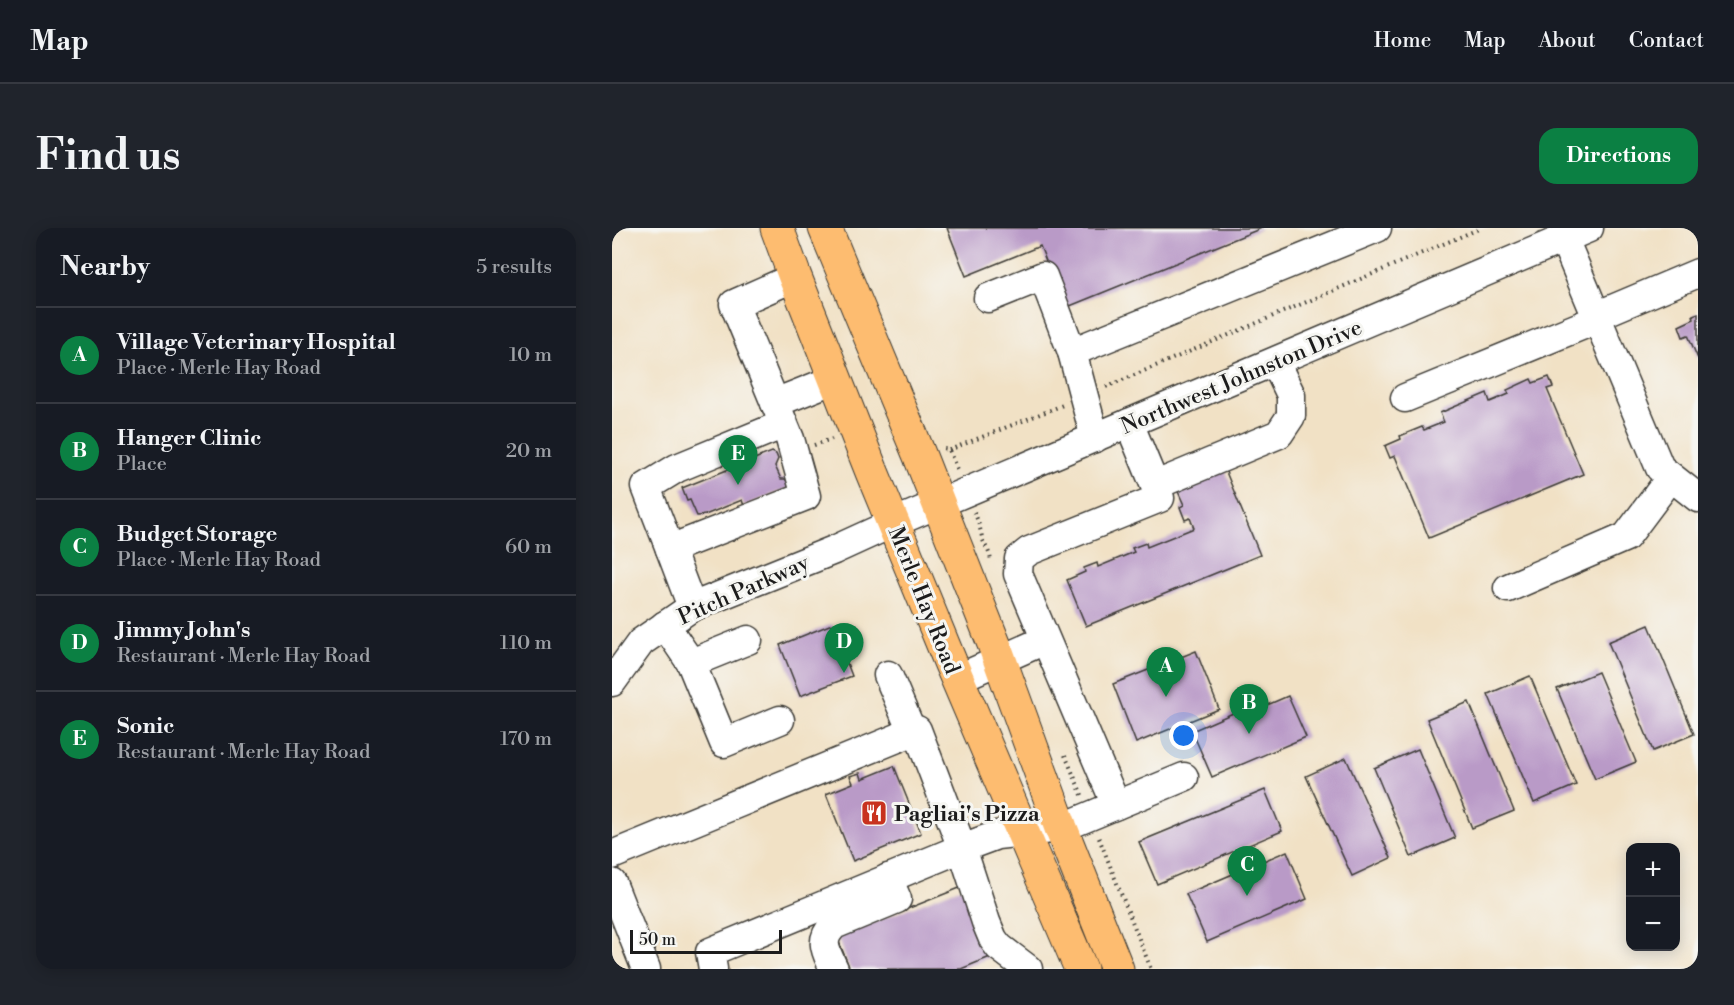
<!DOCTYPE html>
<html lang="en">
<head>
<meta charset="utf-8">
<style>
  :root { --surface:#171b24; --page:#20242c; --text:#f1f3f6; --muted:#9ea1a6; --line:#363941; --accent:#0b8043 }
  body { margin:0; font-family:"Libre Bodoni",serif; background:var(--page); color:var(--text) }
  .controls { position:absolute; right:18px; bottom:18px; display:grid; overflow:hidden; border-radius:12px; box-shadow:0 3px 15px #0003 }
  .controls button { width:54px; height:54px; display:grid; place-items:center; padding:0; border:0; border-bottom:2px solid var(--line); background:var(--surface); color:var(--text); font:30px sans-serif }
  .scale { position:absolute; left:18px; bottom:15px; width:152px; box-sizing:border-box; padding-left:6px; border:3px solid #1c1c1c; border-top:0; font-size:16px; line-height:21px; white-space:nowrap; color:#1c1c1c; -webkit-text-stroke:4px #f6f6f2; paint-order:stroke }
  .you { position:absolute; left:572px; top:508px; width:21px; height:21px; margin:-15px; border:4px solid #fff; border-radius:50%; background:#1a73e8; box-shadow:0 0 0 9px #1a73e833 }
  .badge { display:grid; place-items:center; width:39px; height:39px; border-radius:50%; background:var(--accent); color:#fff; font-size:20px; font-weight:700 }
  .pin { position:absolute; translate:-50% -50px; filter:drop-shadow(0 2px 3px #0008) }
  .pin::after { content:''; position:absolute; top:32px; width:21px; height:18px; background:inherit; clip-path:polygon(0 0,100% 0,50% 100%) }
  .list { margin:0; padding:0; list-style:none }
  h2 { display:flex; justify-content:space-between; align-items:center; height:78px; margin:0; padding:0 24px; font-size:26px }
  h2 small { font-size:20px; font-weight:400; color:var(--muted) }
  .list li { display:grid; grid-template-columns:39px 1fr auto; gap:18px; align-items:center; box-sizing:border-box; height:96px; padding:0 24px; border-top:2px solid var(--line) }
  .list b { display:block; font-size:22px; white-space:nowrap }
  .list p { margin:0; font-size:20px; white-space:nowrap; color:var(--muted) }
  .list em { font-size:20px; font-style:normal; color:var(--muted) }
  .map { position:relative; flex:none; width:1086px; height:741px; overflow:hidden; border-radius:18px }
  header { display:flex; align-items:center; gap:36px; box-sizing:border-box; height:84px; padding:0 30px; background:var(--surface); border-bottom:2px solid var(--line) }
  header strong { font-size:28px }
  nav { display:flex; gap:33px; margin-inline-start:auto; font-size:21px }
  .intro { display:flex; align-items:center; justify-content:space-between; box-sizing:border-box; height:144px; padding:0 36px }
  h1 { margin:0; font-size:42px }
  .button { padding:15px 27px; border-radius:18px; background:var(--accent); color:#fff; font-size:21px; font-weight:700 }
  main { display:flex; gap:36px; padding:0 36px }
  aside { flex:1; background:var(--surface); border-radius:18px; box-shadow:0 3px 15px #0003 }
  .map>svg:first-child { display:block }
  .building { fill:#b99ac7 }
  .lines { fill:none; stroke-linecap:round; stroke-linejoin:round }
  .minor-casing { stroke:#3c3a35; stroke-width:31 }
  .major-casing { stroke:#3c3a35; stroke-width:35 }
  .path { stroke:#3c3a35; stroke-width:4; stroke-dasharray:1.5 4.5; stroke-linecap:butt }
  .minor { stroke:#fff; stroke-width:28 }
  .major { stroke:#fdbc6f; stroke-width:33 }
  .labels { text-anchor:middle; stroke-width:6; stroke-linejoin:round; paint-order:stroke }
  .street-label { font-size:22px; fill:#1c1c1c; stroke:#f6f6f2 }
  .poi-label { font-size:22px; font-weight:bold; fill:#1c1c1c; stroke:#f6f6f2; text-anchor:start }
</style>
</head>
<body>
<header>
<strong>Map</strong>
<nav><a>Home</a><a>Map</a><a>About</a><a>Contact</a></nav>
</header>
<div class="intro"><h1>Find us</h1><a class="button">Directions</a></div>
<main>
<aside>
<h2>Nearby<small>5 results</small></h2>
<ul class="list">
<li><span class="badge">A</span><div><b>Village Veterinary Hospital</b><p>Place · Merle Hay Road</p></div><em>10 m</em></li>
<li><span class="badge">B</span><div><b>Hanger Clinic</b><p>Place</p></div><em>20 m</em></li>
<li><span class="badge">C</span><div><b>Budget Storage</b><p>Place · Merle Hay Road</p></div><em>60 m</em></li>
<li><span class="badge">D</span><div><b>Jimmy John's</b><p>Restaurant · Merle Hay Road</p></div><em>110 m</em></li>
<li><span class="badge">E</span><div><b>Sonic</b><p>Restaurant · Merle Hay Road</p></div><em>170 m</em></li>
</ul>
</aside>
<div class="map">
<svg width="1086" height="741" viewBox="0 0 1086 741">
  <rect width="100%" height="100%" fill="#f6f6f2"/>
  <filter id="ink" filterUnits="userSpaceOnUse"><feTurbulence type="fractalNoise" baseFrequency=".0167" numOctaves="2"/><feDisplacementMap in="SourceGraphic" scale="12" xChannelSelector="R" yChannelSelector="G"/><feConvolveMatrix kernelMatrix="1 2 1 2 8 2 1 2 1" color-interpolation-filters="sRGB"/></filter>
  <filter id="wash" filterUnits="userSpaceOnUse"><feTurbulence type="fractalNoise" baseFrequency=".008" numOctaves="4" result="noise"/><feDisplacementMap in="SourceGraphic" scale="24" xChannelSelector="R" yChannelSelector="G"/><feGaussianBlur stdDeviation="1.35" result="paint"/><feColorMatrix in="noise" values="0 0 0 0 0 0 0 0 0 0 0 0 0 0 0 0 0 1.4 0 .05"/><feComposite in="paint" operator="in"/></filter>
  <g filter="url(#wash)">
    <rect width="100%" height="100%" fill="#f1e1c5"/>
    <g id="blocks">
      <g class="building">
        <path d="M 335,0 L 650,0 L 453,80 L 428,18 L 354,48 Z"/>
        <path d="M 1086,85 L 1086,131 L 1076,107 L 1071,109 L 1067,98 L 1082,91 L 1081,87 Z"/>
        <path d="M 937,149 L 941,159 L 935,161 L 971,246 L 817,310 L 783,228 L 778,230 L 773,218 L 789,211 L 788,208 L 810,199 L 812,202 L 832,194 L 828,185 L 875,165 L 878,174 L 897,166 L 895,162 L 919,151 L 921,155 Z"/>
        <path d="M 160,224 L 164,226 L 166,231 L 163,238 L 169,251 L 173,251 L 177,255 L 177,260 L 132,278 L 130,272 L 93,287 L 85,288 L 78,272 L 75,273 L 70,260 Z"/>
        <path d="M 612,239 L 648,327 L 474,398 L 455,352 L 473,344 L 472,340 L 485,335 L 486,339 L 522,324 L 520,320 L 534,315 L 535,319 L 582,300 L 578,290 L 573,292 L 568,279 L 572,277 L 564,259 Z"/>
        <path d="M 220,396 L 240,448 L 188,468 L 168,417 Z"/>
        <path d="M 1037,397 L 1082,506 L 1041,523 L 996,414 Z"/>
        <path d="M 584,423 L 607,481 L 524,515 L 501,456 Z"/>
        <path d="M 986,444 L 1024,534 L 983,551 L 945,461 Z"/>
        <path d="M 918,448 L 964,557 L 922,575 L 876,466 Z"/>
        <path d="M 676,468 L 694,509 L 600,549 L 580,503 L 644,475 L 646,481 Z"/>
        <path d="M 857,474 L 902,583 L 860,600 L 815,491 Z"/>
        <path d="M 806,521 L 843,610 L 799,629 L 762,540 Z"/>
        <path d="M 734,530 L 779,630 L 740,648 L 694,548 Z"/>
        <path d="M 282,538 L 309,605 L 241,633 L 214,566 L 241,555 L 238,548 L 248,545 L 250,551 Z"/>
        <path d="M 653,562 L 670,603 L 545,656 L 527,614 Z"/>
        <path d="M 675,623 L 695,671 L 595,714 L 574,666 Z"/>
        <path d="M 355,657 L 383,727 L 349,741 L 238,741 L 225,709 Z"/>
      </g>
    </g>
  </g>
  <g filter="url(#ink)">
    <use href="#blocks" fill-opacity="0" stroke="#3c3a35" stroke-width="1.5"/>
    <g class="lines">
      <defs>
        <g id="minor">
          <path d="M 952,11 L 1048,240 L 1086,270"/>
          <path d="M 376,70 L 431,48 L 460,124"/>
          <path d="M 984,88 L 1086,45"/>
          <path d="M 793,170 L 986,91"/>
          <path d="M 163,175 L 223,151"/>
          <path d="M 172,196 L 65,240 L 34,259 L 58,321 L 194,268 L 178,211 L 122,76 L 183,49"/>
          <path d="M 483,210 L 460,124 L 765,0"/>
          <path d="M 544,257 L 667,206 L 679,188 L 679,167 L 663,134"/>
          <path d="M 58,321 L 80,379"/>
          <path d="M 896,360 L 1014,309 L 1059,249"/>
          <path d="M 53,397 L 79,435 L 112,515 L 168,492"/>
          <path d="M 79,435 L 136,412"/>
          <path d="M 276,447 L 300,504"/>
          <path d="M 345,451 L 433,412"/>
          <path d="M 0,454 L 29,414 L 80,379 L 222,322 L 281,295 L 977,0"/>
          <path d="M 504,577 L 406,346 L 407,331 L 417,323 L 548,270 L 517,195"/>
          <path d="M 0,627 L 305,502 L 350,620 L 385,607 L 449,600 L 572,549"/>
          <path d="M 0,655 L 34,741"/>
          <path d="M 101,741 L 98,724 L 350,620 L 374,694 L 381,711 L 387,719 L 416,741"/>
          <path d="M 222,741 C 214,723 206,713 222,697 L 285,671 L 276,650"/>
        </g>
        <g id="major">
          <path d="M 165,0 L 183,49 L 260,244 L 339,436 L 469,741"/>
          <path d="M 213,0 L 307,226 L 382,416 L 449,600 L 505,741"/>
        </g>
      </defs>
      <use href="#minor" class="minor-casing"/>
      <use href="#major" class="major-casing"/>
      <g class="path">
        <path d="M 494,159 L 869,0"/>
        <path d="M 202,217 L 220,211"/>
        <path d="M 332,221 L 337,222 L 346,244"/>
        <path d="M 337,222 L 451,177"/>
        <path d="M 362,284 C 366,292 368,300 370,309 C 372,317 378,323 379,333"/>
        <path d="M 453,527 L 470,567"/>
        <path d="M 487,610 L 539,741"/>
      </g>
      <use href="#minor" class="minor"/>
      <use href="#major" class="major"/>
    </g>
  </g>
  <defs>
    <symbol id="restaurant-square" viewBox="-11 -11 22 22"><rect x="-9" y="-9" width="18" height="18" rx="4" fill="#c8321e" stroke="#f6f6f2"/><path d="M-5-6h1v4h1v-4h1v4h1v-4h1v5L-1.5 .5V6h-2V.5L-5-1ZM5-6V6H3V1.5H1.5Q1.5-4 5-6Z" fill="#fff"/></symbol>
  </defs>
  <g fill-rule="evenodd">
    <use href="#restaurant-square" x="247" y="570" width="30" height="30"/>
  </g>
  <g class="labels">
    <g class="street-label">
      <text transform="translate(629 148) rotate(-23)" y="8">Northwest Johnston Drive</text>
      <text transform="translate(131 361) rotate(-24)" y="8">Pitch Parkway</text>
      <text transform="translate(313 372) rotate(68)" y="8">Merle Hay Road</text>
    </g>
    <g class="poi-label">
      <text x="282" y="593">Pagliai's Pizza</text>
    </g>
  </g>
</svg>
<div class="controls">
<button>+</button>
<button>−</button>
</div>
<div class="scale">50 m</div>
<div class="you"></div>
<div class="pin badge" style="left:554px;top:469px">A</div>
<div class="pin badge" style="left:637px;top:506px">B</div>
<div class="pin badge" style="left:635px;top:668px">C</div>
<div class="pin badge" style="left:232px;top:445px">D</div>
<div class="pin badge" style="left:126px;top:257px">E</div>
</div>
</main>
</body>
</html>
